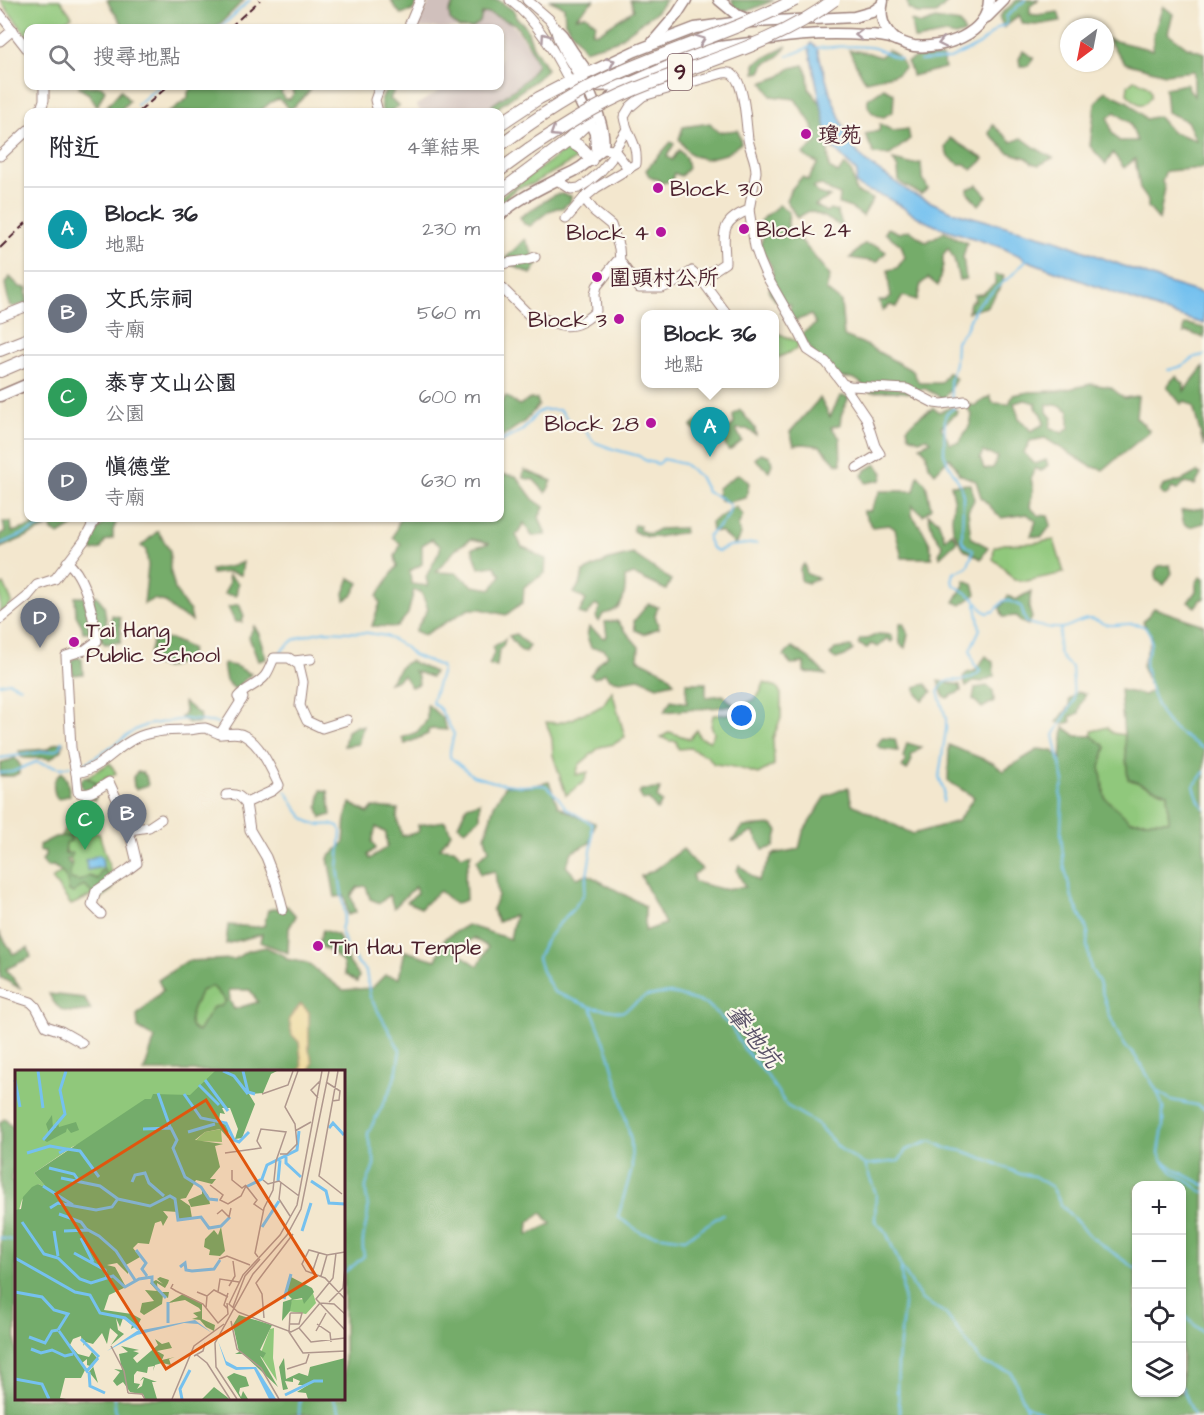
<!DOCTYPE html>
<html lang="zh-TW">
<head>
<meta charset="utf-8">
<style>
  :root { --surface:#fff; --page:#f2f2f3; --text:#2b2b33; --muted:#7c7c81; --line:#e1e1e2; --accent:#db2777 }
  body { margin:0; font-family:"Architects Daughter","LXGW WenKai TC",sans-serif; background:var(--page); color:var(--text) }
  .controls { position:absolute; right:18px; bottom:18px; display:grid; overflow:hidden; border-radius:12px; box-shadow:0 2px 4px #0004 }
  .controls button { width:54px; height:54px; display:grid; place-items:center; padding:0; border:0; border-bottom:2px solid var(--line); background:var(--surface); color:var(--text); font:30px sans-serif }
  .compass { position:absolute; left:1060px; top:18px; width:54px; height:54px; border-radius:50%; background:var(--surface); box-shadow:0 2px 4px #0004; rotate:212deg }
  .you { position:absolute; left:742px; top:716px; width:21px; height:21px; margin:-15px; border:4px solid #fff; border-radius:50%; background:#1a73e8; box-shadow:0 0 0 9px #1a73e833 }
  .badge { display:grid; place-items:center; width:39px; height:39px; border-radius:50%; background:var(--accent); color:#fff; font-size:20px; font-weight:700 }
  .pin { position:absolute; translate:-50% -50px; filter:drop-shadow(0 2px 3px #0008) }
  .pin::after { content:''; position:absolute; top:32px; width:21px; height:18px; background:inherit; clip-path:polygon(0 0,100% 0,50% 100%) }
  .popup { position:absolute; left:641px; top:310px; width:138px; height:78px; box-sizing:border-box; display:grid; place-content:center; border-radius:12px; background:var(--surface); filter:drop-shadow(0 2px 4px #0005); font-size:20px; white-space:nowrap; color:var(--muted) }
  .popup b { font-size:22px; color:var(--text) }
  .popup::after { content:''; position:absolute; left:50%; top:100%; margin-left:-12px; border:12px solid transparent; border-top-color:var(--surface) }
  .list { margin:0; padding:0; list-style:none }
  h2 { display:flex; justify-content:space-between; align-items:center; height:78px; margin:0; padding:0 24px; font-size:26px }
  h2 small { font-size:20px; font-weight:400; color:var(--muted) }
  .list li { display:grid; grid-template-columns:39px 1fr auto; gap:18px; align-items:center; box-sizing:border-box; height:84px; padding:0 24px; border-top:2px solid var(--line) }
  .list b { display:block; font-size:22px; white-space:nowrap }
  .list p { margin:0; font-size:20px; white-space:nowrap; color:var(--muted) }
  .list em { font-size:20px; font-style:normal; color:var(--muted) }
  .icon { flex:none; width:33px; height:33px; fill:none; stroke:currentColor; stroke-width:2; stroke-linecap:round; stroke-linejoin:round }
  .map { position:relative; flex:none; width:1204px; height:1415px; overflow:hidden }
  .search { position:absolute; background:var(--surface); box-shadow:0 2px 4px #0004; left:24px; top:24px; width:480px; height:66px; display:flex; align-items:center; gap:15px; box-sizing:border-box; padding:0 21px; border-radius:12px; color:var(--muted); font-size:22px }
  .panel { position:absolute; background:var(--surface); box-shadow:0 2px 4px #0004; left:24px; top:108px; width:480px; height:414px; border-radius:12px }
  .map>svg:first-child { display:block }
  .industrial { fill:#d0c0bc }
  .green { fill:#90c87b; stroke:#6d7453; stroke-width:1.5 }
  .forest { fill:#74ac6b; stroke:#5f664b; stroke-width:1.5; fill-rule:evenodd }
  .sand { fill:#eeda9e; stroke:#9c7c64; stroke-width:1.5 }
  .water { fill:#75c1ef; stroke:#60708d; stroke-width:1.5 }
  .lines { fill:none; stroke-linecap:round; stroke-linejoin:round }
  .stream { stroke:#75c1ef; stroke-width:2 }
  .minor-casing { stroke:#9e837c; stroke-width:11 }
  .major-casing { stroke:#9e837c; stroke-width:13 }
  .highway-casing { stroke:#9e837c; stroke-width:14 }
  .minor { stroke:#fff; stroke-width:9 }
  .major { stroke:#fff; stroke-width:10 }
  .highway { stroke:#fff; stroke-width:12 }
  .rail { stroke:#4a1f2b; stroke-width:2; stroke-dasharray:9 4.5; stroke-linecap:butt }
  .highway-bridge-casing { stroke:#9e837c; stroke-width:14; stroke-linecap:butt }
  .highway-bridge { stroke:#fff; stroke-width:12 }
  .oneway { stroke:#ae9aa0 }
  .poi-dot { fill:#b5179e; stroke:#fbf7ec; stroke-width:2 }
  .labels { text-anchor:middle; stroke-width:4.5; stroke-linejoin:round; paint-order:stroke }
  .shield { fill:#fbf7ec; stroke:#7f6065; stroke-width:1.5 }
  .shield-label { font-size:21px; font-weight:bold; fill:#4a1f2b }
  .poi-label { font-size:22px; fill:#4a1f2b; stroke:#fbf7ec; text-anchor:start }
  .water-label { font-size:24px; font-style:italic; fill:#575066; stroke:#fbf7ec }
  .inset-river { fill:none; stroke:#75c1ef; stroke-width:3 }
  .inset-road { fill:none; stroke:#af978d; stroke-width:1.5 }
  .view { fill:#e0560e; fill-opacity:0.15; stroke:#e0560e; stroke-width:3 }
  .inset-edge { fill:none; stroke:#4a1f2b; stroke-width:3 }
</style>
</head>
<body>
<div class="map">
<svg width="1204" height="1415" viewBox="0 0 1204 1415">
  <rect width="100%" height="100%" fill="#fbf7ec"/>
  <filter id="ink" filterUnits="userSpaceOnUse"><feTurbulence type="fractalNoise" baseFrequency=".0167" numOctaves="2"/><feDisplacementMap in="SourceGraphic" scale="12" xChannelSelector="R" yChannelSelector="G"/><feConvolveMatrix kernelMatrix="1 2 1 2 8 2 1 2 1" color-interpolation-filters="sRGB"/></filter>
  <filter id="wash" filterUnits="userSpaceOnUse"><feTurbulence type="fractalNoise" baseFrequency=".008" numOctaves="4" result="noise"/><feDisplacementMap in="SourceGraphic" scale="24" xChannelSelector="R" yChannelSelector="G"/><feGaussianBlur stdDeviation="1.35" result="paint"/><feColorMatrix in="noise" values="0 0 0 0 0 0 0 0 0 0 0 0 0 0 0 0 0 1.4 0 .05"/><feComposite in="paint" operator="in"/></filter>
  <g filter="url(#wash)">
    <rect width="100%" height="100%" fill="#f3e7ce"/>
    <path class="industrial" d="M 430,0 L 492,0 L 519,33 L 544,70 L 483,112 L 421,112 L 416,105 L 446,87 L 446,86 L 500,86 L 500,28 L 416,28 Z"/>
    <g class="green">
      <path d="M 0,0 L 60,0 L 72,16 L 56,28 L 28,28 L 28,37 Z"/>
      <path d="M 1134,80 L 1137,80 C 1144,85 1152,85 1151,96 C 1142,112 1135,101 1127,94 L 1128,85 Z"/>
      <path d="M 572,149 L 577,151 L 579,154 L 578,158 L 532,184 L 517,188 L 500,202 L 500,197 L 566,150 Z"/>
      <path d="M 775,332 L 798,342 L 797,349 L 775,359 Z"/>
      <path d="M 1054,540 L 1064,573 L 1026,581 L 1014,580 L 1004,568 L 993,559 L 994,547 L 1003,544 L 1031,543 Z"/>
      <path d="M 4,584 L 12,602 L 3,612 L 0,613 L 0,586 Z"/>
      <path d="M 764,683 L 777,687 L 781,694 L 781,718 L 773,738 L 774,765 L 758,774 C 743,769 729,765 714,764 L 707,756 L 690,748 L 678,749 L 676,741 L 669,741 L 661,737 L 670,732 L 690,739 L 693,734 L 697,730 L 699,737 L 710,741 L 714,733 L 711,726 L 713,715 L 732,714 L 740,704 C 756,702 759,697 764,683 Z"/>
      <path d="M 612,691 L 625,737 L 614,744 L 600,747 L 579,765 L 576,775 L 588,772 L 584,782 L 566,795 L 553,755 L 552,739 L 546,722 L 557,723 L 573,719 L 581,714 L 592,711 L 603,705 Z"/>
      <path d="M 1107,727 L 1112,733 L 1124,735 L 1128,779 L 1167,793 L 1169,821 L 1130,821 L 1105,798 L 1100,767 L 1106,747 L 1092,736 L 1092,731 Z"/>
      <path d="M 110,763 L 116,773 L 113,775 L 93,785 L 88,776 Z"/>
      <path d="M 69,823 L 99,833 L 115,885 L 71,905 L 52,879 L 72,864 L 60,837 Z"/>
      <path d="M 212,986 L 226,1001 L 204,1024 L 198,1032 C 181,1024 195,1003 201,991 Z"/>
    </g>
    <g class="forest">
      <path d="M 107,0 L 228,0 L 229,1 L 244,0 L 216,28 L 124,28 C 120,18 111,10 107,0 Z"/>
      <path d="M 391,0 L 420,0 L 412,11 L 401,14 L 395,8 Z"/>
      <path d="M 456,0 L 498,0 L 514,11 L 516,17 L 526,27 L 533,46 L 547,69 L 537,79 L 493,111 L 492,105 C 509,93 527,83 537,64 L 529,45 L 515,24 L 488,13 L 482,14 L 480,22 L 472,28 L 459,28 L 450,20 L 449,12 Z"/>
      <path d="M 549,0 L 594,0 L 576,17 L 586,15 L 596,24 L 592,32 L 598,33 L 634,10 L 630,0 L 666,0 L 656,12 L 616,41 L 585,50 L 565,22 L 564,7 Z"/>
      <path d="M 732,0 L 774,0 L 748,11 L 734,8 Z"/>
      <path d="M 907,0 L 947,0 L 949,1 L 936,14 L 918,14 L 908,8 Z"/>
      <path d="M 1017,0 L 1038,0 L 1030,6 L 1030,14 L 1037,15 L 1058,12 L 1061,21 L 1036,25 L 1023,24 L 1019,15 L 1004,28 L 999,17 L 1002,13 Z"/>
      <path d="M 1163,6 L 1173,14 L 1168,33 L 1187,47 L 1204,53 L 1204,168 L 1167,171 L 1165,172 L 1162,182 L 1165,188 L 1159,220 L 1148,207 L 1148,200 L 1140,189 L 1135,159 L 1124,168 L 1113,153 L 1106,164 L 1090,146 L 1095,104 L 1105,91 L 1128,102 L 1146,119 L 1158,116 L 1172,132 L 1196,140 L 1187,121 L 1167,112 L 1165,88 L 1186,84 L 1194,96 L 1194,71 L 1165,74 L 1125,63 L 1107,39 L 1153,50 L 1153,36 ZM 1115,112 L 1130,123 L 1137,141 L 1119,141 L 1112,133 L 1108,118 Z"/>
      <path d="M 935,19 L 960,23 L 965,33 L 955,36 L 945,34 L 916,40 L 914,39 L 911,21 L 922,24 Z"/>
      <path d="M 787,46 L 779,56 L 765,64 L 761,72 L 755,73 L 755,63 Z"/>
      <path d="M 849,50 L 869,53 L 880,57 L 888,50 L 897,55 L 905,67 L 897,74 L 866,81 C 858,72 855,61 849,50 Z"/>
      <path d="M 1023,51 L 1034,58 L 1028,66 L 1020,66 L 1019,59 Z"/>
      <path d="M 916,57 L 942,57 L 945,68 L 912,76 L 911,70 L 907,62 Z"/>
      <path d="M 804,65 L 808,75 L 809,89 L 822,105 L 828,138 L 835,150 L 828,146 L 829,168 L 838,173 L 845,165 L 852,173 L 856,192 L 873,199 L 863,216 L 851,208 L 839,204 L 840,195 L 830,191 L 822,185 L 813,187 L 818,193 L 830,197 L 815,205 L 826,212 L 830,209 L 837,211 L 843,227 C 831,222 822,214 809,211 L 797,218 L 786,200 L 790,191 L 802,177 L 808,180 L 818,163 L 809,159 L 803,154 L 816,143 L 813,126 L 795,99 L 771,96 L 763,82 L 779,77 L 791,68 Z"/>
      <path d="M 79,86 L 101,86 L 105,90 L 97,107 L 89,94 L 79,88 Z"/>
      <path d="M 195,86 L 287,86 L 281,92 L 284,99 L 290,99 L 294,93 L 288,86 L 313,86 L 305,96 L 290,110 L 284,103 L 278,99 L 271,102 L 259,112 L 169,112 L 188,98 L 188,92 Z"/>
      <path d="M 388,86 L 396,86 L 390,99 L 399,106 L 389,112 L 382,112 L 381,100 Z"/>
      <path d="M 884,88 L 894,94 L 893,111 L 884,117 C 874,116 866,110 868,99 Z"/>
      <path d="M 121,90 L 129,101 L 119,112 L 111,112 L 107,106 Z"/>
      <path d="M 710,123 L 718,132 L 738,130 L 741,143 L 726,154 L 705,159 L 694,156 L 687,151 L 679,139 L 683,127 Z"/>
      <path d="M 880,124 L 893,131 L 908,129 L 910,139 L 890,155 L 874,154 L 865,134 L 879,131 Z"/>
      <path d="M 993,125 L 1012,142 L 1022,138 L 1037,149 L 1053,158 L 1039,165 L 1032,163 L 1027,158 L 1008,152 L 989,133 Z"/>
      <path d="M 950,138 L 984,159 L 972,170 L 965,164 L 959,164 L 948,156 L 945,148 Z"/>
      <path d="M 671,142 L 674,144 L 667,156 L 672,160 L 679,150 L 686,158 L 688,168 L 681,176 L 674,173 L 672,181 L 662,183 L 657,179 C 650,179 648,175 646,170 Z"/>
      <path d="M 893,160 L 910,164 L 921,163 L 922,176 L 928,189 L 921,194 L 904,185 L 899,181 L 898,169 Z"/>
      <path d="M 977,185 L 987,196 L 979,205 L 968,193 L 968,189 Z"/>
      <path d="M 562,194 L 571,196 L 570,202 L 562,208 L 557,208 L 549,211 L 530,226 L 524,224 L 520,217 L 554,195 Z"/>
      <path d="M 779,205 L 789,212 L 788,222 L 788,238 L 800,239 L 830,276 L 826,290 L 841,302 L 844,336 L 862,343 L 913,371 L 919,383 L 941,383 L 948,372 L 956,379 L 944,399 L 924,388 L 912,393 L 891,391 L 870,392 C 856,378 856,377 837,378 L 810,358 L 813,352 L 801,334 L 816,324 L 811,315 L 792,322 L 787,318 L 791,305 L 775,300 L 769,291 C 776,266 773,268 759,248 L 763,237 L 760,221 Z"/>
      <path d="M 888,228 L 899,233 L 909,230 L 926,242 L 944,232 L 967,243 L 963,257 L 966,279 L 959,280 L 954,259 L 948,248 L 943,255 L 943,265 L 938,286 L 928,278 L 921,284 L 917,300 L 903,296 L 896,307 L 890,305 L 883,310 L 879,301 L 886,301 L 891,296 L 889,285 L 888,270 L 897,268 L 905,257 L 901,245 L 885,233 Z"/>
      <path d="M 525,239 L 538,264 L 531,274 L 513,266 L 506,258 Z"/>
      <path d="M 864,244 L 877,246 L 886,252 L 877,262 L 850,258 Z"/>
      <path d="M 995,275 L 1004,276 L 1000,289 L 986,307 L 968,312 L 970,302 L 975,300 L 974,295 L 982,294 L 995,284 Z"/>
      <path d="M 10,277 L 20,287 L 27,288 L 26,294 L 28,303 L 13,307 L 9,305 L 5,284 Z"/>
      <path d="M 1187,324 L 1204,328 L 1204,338 L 1188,332 L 1184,333 L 1184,326 Z"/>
      <path d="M 1204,366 L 1204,447 L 1193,406 L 1185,401 L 1181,404 L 1167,387 L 1171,381 L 1176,376 L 1184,384 L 1184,391 Z"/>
      <path d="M 1091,384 L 1110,387 L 1124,398 L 1138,396 L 1136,417 L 1150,431 L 1103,470 L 1090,466 L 1045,438 L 1030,441 L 1024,453 L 1035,464 L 1046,460 L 1048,465 L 1041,471 L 1035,468 L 1031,478 L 1033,488 L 1030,507 L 1038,515 L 1048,516 L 1051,525 L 1042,537 L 1031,536 L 1036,521 L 1027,514 L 1001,518 L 981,497 L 976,481 L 959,474 L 956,467 L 949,458 L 935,473 L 929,466 L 926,452 L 920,446 L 931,441 L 927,438 L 919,440 L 909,436 L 907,428 L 917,418 L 933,408 L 939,412 L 951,407 L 958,412 L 941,427 L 950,444 L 959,442 L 970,425 L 972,415 L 968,410 L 969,404 L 974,406 L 990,396 L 993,403 L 1009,404 L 1013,395 L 1029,392 L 1059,391 ZM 1025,400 L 1036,403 L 1036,409 L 1042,414 L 1044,424 L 1031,431 L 1019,418 L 1014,403 ZM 1047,404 L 1061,406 L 1069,411 L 1069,428 L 1062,433 L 1050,427 L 1052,418 L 1047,412 ZM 983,452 L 998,457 L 993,468 L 984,469 L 980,458 Z"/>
      <path d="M 506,396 L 519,405 L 530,399 L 537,399 L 539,405 L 524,422 L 503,436 L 500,434 L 500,405 Z"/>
      <path d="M 840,396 L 849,397 L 841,416 L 840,425 L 831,427 L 840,438 L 841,464 L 836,463 L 820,446 L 804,444 L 794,445 L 790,432 L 820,398 L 830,417 Z"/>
      <path d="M 740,410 L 755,428 L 756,435 L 747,429 L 736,429 L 742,441 L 731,450 L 728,450 L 723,441 L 725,431 L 734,424 L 733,415 Z"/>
      <path d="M 702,418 L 708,419 L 709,431 L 702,438 L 691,426 Z"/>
      <path d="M 761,453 L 770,456 L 772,464 L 769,471 L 755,459 Z"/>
      <path d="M 876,464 L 883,473 L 881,480 L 866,483 L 862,475 L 866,470 Z"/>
      <path d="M 524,470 L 552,481 L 546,493 L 534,480 L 523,478 Z"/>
      <path d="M 1197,472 L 1201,474 L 1195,485 L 1184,483 L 1177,490 L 1172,488 L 1167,495 L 1163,495 L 1160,492 L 1163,486 L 1183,480 Z"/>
      <path d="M 500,474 L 516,476 L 533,499 L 544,507 L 539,517 L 546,535 L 532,536 L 524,523 L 516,535 L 522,547 C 532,549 535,556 546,559 L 545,573 L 524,587 L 523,602 L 506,615 L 481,609 L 469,609 L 424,635 L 415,631 L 428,609 L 421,592 L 414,590 L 408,614 L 397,627 L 372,626 L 380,603 L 377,596 L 397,566 L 395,556 L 401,544 L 393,538 L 400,518 L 500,518 ZM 432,539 L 440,546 L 440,550 L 426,577 L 428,586 L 411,584 L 410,571 L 422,564 L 422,545 ZM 471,539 L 490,543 L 472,548 L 479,568 L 495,566 L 501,575 L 492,589 L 473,586 L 456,573 L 436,572 L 457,548 Z"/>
      <path d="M 738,474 L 742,476 L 749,483 L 746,498 L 729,502 L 720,500 L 718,495 L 718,488 Z"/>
      <path d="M 918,475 L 926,484 L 931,508 L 923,515 L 912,505 L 912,515 L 922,529 L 930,544 L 932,558 L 902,558 L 895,529 L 889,525 L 872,527 L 863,511 L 870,511 L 880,491 L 914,491 Z"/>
      <path d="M 971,484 L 974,500 L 968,511 L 971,538 L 988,547 L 981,559 L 964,549 L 953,530 L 952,518 L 954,499 L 951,485 Z"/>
      <path d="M 735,506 L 743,515 L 738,526 L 741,535 L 735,544 L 721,532 L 712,531 L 711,522 L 725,514 Z"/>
      <path d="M 1204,508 L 1204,523 L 1190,527 L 1184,524 L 1181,511 Z"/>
      <path d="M 928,514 L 938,520 L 945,539 L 952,533 L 957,541 L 940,557 L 939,554 L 943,546 L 933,532 Z"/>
      <path d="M 49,518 L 84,518 L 75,525 L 59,535 L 52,531 Z"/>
      <path d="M 106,518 L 118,518 L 113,530 L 113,538 L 105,541 L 101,549 L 93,551 L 88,542 L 106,520 Z"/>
      <path d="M 3,522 L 11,522 L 12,532 L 39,524 L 46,528 L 0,548 L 0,534 L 5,532 Z"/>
      <path d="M 634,525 L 640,526 L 639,530 L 650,534 L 659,529 L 684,528 L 684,533 C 662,533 655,544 633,531 Z"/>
      <path d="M 158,531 L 170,551 L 170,569 L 175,589 L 183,603 L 190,611 L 192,621 L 175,612 L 165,602 L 153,599 L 144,604 L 148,566 L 146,550 L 141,546 Z"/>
      <path d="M 633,554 L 671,580 L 666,590 L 633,574 L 625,577 C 626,595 624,611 603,614 L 599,622 L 596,617 L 600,608 L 596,604 L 586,616 L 579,613 L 586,600 L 574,593 L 581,582 L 583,572 L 609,560 Z"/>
      <path d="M 243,562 L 241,575 L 229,572 L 212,574 L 211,570 L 233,566 Z"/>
      <path d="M 804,564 L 807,574 L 818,578 L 808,583 L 801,581 L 800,569 Z"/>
      <path d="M 1170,565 L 1172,573 L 1164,585 L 1156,580 L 1156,569 L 1159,566 Z"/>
      <path d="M 228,575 L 238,583 L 236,596 L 224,594 L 229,583 Z"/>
      <path d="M 1200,577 L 1204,578 L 1204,599 L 1201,599 L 1195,607 L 1188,602 L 1196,591 L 1196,584 Z"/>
      <path d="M 350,578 L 359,583 L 352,596 L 345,600 L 344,593 Z"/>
      <path d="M 965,580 L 973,584 L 976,594 L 961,605 L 954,602 L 964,585 Z"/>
      <path d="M 1031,592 L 1029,608 L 1032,618 L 1028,625 L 1021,622 L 1017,616 L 1003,617 L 1000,608 L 1008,596 L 1016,600 L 1024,595 Z"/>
      <path d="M 96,595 L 104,605 L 108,633 L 109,631 L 112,615 L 120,617 L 121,642 L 105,644 L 100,639 L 91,601 Z"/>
      <path d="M 75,597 L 84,597 L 92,632 L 83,632 L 82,626 L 76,615 Z"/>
      <path d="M 239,604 L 244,616 L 242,622 L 235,622 L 228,607 Z"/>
      <path d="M 648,604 L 658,607 L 655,615 L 659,628 L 644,634 L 635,630 L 634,621 Z"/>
      <path d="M 1154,608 L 1204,625 L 1204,1415 L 0,1415 L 1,1227 L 0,1226 L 0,1123 L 5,1118 L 16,1131 L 16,1163 L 11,1179 L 16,1187 L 16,1398 L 344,1398 L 344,1072 L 144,1071 L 155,1038 L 138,1028 L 137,1015 L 163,990 L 158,980 L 187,961 L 235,959 L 247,951 L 266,947 L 285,956 L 286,959 L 307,963 L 343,990 L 372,988 L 385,975 L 399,978 L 405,951 L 436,960 L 445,938 L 467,925 L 510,939 L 515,915 L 498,922 L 492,909 L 498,896 L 495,871 L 480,874 L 477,860 L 489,850 L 485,837 L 494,805 L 506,785 L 527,787 L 549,782 L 558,806 L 580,818 L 595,823 L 590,843 L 572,852 L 566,866 L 577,878 L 587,874 L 645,906 L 645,931 L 665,924 L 641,876 L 656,869 L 683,849 L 688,856 L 702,869 L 693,875 L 694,882 L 722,889 L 745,887 L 737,871 L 739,865 L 758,881 L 773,854 L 799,849 L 803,832 L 826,796 L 848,787 L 852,804 L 913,834 L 958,821 L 974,797 L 948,781 L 949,745 L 993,763 L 1003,771 L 1039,749 L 1053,751 L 1061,759 L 1064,727 L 1076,736 L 1092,736 L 1106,747 L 1100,767 L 1105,798 L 1130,821 L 1169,821 L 1167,793 L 1128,779 L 1120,690 L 1144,695 L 1152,691 L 1142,666 L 1152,637 L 1143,622 ZM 473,938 L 488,947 L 478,966 L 457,952 ZM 212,986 L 226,1001 L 221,1006 L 213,1007 L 198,1032 C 181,1025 196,1002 201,991 ZM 229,990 L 250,990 L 258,1002 L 234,1009 L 230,1001 ZM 1136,1186 L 1182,1186 L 1182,1392 L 1136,1392 ZM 542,1213 L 551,1224 L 528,1235 L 529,1222 Z"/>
      <path d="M 617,621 L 639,647 L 638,659 L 665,672 L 674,682 L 657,686 L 639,678 L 620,681 L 610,679 L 605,673 L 595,678 L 590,675 L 601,661 L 608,655 L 604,649 L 591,648 L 587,636 L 589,627 L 604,638 L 607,636 L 605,622 Z"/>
      <path d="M 900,623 L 903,623 L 908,634 L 905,648 L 900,644 L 899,635 Z"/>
      <path d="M 254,626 L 259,634 L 266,659 L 258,661 L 249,637 Z"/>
      <path d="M 516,634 L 529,646 L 525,652 L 520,650 L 509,636 Z"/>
      <path d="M 878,634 L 891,635 L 893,640 L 891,642 L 887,638 L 878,647 L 871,644 L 867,648 L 858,644 L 860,639 L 867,639 Z"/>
      <path d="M 171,639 L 192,649 L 188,660 L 166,668 L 155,665 L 149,655 L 153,640 Z"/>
      <path d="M 505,639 L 503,646 L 499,650 L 497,666 L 489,665 L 494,653 L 493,647 Z"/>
      <path d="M 792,647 L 809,658 L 826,675 L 804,672 L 804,663 L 791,664 L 784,656 Z"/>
      <path d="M 851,647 L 853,650 L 845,656 L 836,659 L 830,655 L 835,649 Z"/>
      <path d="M 986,656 L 993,662 L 994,676 L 982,682 L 975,681 L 966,687 L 963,677 L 967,673 L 975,671 Z"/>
      <path d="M 74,658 L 82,658 L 83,674 L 73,675 L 71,664 Z"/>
      <path d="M 410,661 L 434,672 L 431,677 L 414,671 L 418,676 L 419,684 L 411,687 L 403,675 L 396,681 L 389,683 L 402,665 Z"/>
      <path d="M 223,664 L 235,666 L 251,674 L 235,689 L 226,681 Z"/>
      <path d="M 938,681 L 960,685 L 961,691 L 947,698 L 943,695 Z"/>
      <path d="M 686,683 L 706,683 L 706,697 L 723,695 L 735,706 L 664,712 L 671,700 L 687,703 Z"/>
      <path d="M 926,684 L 932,692 L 923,700 L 917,694 L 915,687 Z"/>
      <path d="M 987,686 L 993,691 L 994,701 L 982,708 L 973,699 L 975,688 Z"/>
      <path d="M 1077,692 L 1086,694 L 1080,706 L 1079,713 L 1070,717 L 1071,722 L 1064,724 L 1057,722 L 1070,706 L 1069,700 Z"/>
      <path d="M 184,702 L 200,715 L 199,723 L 189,723 L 181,717 L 185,712 Z"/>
      <path d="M 427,704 L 442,718 L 447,730 L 433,729 L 428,730 L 428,734 L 405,744 L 402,738 L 417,732 L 427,720 Z"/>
      <path d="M 356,726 L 363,726 L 358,744 L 344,746 L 347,731 Z"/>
      <path d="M 882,738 L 895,739 L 898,751 L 882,749 L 877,745 Z"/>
      <path d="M 63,742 L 62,750 L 50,759 C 41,755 31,761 21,757 L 19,751 L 48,749 L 54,744 Z"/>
      <path d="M 907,743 L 921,747 L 911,756 L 912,760 L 907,770 L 902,767 L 906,761 L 903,757 Z"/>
      <path d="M 15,758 L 20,765 L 19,773 L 13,776 L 0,776 L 0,764 Z"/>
      <path d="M 62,772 L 67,780 L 70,795 L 59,799 L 56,797 C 52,786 52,780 62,772 Z"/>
      <path d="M 137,772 L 142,772 L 146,776 L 148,785 L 136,789 L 134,787 L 133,777 Z"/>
      <path d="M 85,777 L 95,781 L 96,791 L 95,800 L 85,798 L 80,781 Z"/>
      <path d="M 660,789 L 657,798 L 662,802 L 657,810 L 649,800 L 643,800 L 639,793 L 641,790 Z"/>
      <path d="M 321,790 L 328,791 L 331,815 L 321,818 L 318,808 Z"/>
      <path d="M 480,802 L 480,818 L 465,830 L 458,825 L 467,806 Z"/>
      <path d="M 350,803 L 368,813 L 373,807 L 398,809 L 397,818 L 402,836 L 419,832 L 418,825 L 445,821 L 451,833 L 440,848 L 454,849 L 461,856 L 471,853 L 465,876 L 466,900 L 455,904 L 440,891 L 428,901 L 421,908 L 407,902 L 417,893 L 415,887 L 394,908 L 389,895 L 380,903 L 370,899 L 366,886 L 358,887 L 351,896 L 356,912 L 348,915 L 345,896 L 335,897 L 328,858 L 344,843 L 346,817 ZM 376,827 L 386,833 L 387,847 L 370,859 L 368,855 L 376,848 L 372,842 Z"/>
      <path d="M 773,825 L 778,831 L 774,847 L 763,850 L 753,832 L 736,841 L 732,841 L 743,827 Z"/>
      <path d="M 66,836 L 71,837 L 71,841 L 66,843 L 65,854 L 73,853 L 72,856 L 67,860 L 72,867 L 69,874 L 71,879 L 79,881 L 89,876 L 98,879 L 101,871 L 104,869 C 109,875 109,882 113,889 L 98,900 L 84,885 L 73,893 L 69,891 C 67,877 65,873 53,866 L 47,867 L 42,861 L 45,856 L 45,851 L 40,851 L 39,845 L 55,837 Z"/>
      <path d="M 287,906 L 296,916 L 289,928 L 288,953 L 260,942 L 262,934 L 226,944 L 228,925 L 256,927 L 264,926 L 268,910 Z"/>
      <path d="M 323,930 L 338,935 L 350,964 L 359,976 L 357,982 L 345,974 L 343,963 L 333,953 L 318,945 Z"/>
      <path d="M 0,933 L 13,954 L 28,948 L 31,957 L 6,969 L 21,989 L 2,978 L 0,978 Z"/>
      <path d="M 49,994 L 84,998 L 91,1010 C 71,1013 59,1016 49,994 Z"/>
    </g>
    <path class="sand" d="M 301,1004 L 309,1012 L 309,1050 L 313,1062 L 310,1071 L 299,1071 L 302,1067 L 299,1042 L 292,1035 L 289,1019 Z"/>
    <g class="water">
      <path d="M 811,43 L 817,48 L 830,93 L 851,145 L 865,161 L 911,193 L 951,211 L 1056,240 L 1168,283 L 1204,294 L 1204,324 L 1162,311 L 1026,260 C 1020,255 1013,253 1005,249 C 982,240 958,234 934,225 C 917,219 902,205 885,197 C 875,192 865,192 856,184 L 857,173 L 856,171 L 835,150 L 828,138 L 809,48 Z"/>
      <path d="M 99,855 L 102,858 L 103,867 L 87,870 L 86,860 Z"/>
    </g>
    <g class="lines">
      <g class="stream">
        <path d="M 220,28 L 250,0"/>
        <path d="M 816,48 C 832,47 860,44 874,48 C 884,51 891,57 901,59"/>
        <path d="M 788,56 L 810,47"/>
        <path d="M 920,61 L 950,59 L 980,44 L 998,28 L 1007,24 L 1006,17 L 1025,0"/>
        <path d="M 137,105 L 159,86"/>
        <path d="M 1168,370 L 1183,366 L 1195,357 L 1204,355"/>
        <path d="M 952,399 L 950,382 L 955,363 L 956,341 L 966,329 L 974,311 L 978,304 L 994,290 L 1012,275 L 1027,259"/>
        <path d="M 955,407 L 946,414 L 945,418 L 944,453 L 948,464 L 960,484 L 963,495 L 962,540 L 966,546 L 973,550 L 971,558 L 967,567 L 954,573 L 952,581 L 954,585 L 975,599 L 981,608 L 987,613 L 995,611 L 1003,601 L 1007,600 L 1021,606 L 1026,622 C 1033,626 1054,629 1062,628 C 1071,627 1078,620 1088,619 C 1096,618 1101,624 1109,625 C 1120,626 1137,620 1146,628 C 1157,639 1147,651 1145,662 C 1145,670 1148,677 1150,685 C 1160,723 1172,729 1204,749"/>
        <path d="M 500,442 L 523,430 L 537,413 L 543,410 L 560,410 L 569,420 L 586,431 L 594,442 L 613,449 L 639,456 L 646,461 L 658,464 L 661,462 L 663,459 L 684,464 L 699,476 L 707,492 L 721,498 L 730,505 C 730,520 718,526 708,536 L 708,540 L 712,548 L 718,551 L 729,546 L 757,543"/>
        <path d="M 0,544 L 38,528 L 71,518"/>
        <path d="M 1061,628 C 1057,646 1055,656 1072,667 L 1074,701 L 1054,735 L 1064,782 L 1060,793 L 1062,800 L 1061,836 L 1064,865 L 1073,901 L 1084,922 L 1088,933 L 1087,945 L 1091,969 L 1099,982 L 1109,1014 L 1118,1034 L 1126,1047 L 1133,1053 L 1143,1068 L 1157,1091 L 1171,1100 L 1196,1105 L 1204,1109"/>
        <path d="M 279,654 L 285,647 L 295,639 L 311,634 L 326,631 L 368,633 L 386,636 L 404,646 L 413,655 L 441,666 L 442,670 L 432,702 L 440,709 L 454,734 L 450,751 L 450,757 L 473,776 L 498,783 L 521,786 L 542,785 L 546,786 L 558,797 L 566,808 L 592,824 L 592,845 L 584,894 L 573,909 L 556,927 L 545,942 L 538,958 L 542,971 L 554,992 L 591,1007 L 622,1012 L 646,996 L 670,993 L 707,1004 L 731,1027 L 744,1049 L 766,1074 L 787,1106 L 816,1123 L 839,1148 L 865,1165 L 876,1194 L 875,1221 L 886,1232 L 901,1267 L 922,1300 L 945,1313 L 982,1363 L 1011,1372 L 1026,1406 L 1026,1415"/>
        <path d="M 0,684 L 9,682 L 20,687"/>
        <path d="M 0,758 L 56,750 L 61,747 L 62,741"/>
        <path d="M 77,765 L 87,763 L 135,730 L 146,725 L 184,719 L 218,723"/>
        <path d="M 1204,772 L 1194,786 L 1199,801 L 1204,808"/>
        <path d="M 0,773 L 12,772 L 36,762 L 61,768 L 71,766"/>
        <path d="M 286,791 C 293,802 301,820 314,824 C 322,826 330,823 338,826 L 341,831 L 338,869 L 345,914 L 341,930 L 346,946 L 356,961 L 366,971 L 370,997 L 400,1050 L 397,1070 L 391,1089 L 368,1133 C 367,1145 376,1153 374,1165 C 373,1172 367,1179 366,1187 C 365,1194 368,1202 368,1210 C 367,1228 360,1237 364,1256 L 353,1266 L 344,1272"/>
        <path d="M 943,802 L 944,790 L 939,777 L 946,729 L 946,718 L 938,692 C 949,673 952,684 968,679 C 972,678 977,674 981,671 L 974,664 L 970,650 L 980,629 L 976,606 L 977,602"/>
        <path d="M 591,1007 L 609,1054 L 619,1090 L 631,1141 L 632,1168 L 618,1217 L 642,1233 L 685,1239 L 723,1214"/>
        <path d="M 1157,1091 L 1163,1107 L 1163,1126 L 1159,1153 L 1163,1161 L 1172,1172 L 1186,1180 L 1204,1193"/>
        <path d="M 1165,1162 L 1176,1170 L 1204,1185"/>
        <path d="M 865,1165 L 899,1161 L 906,1150 L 931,1141 L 946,1148 L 963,1151 L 988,1160 L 1020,1174 L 1034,1176 L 1052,1187 L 1062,1206 L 1091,1237 L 1136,1269"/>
        <path d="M 0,1238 L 16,1241"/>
        <path d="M 1182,1313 L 1204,1334"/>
        <path d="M 1182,1387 L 1194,1415"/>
        <path d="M 898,1391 L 900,1415"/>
        <path d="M 897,1392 L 898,1362 L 904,1305 L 901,1269"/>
        <path d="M 114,1398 L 116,1415"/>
        <path d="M 333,1398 L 341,1415"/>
        <path d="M 1026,1406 L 1046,1415"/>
        <path d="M 299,1415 L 300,1398"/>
      </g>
    </g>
  </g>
  <g filter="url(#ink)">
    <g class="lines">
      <defs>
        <g id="minor">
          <path d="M 510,0 C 538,22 554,51 570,82"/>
          <path d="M 527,0 L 549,19 L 555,28 L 558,38 L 565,53 L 580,77"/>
          <path d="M 0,14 L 28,50"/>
          <path d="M 408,28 L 420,0"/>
          <path d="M 0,41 L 13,30"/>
          <path d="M 40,112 L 44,100 L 44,86"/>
          <path d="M 378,112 L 375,100 L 380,86"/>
          <path d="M 602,149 L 614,150 L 629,169"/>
          <path d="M 0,156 L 28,130"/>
          <path d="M 557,180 L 571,189 L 579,188 L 588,182 L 600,172 L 611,159 L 614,150 L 627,129"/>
          <path d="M 584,198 L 595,212 L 611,225 L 619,248 L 620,261 L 639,288 L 662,288 L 674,283 L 692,271 L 701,279"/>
          <path d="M 566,219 L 584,198 L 596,188 L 636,164 C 638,141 627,137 624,117 L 630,107 L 643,96 L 723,73 C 727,73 729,72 732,74 C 745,83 746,125 748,139 C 750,151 756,160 756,172 L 749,210 L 755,247 L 760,261 L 766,275 L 800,334 L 808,350 L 826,362 L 843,384 L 866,418 L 875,446 L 880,454 L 857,468"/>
          <path d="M 500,265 C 511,260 524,263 535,257"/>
          <path d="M 500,286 L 531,317 C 544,317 543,319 554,323 C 571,330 584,323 596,311 L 595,294 L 597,286 L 617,261 L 620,261"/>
          <path d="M 727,314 L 701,279 L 725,263 C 725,236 717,222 749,210"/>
          <path d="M 0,317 L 28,306"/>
          <path d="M 843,384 L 850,386 L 907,389 L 934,403 L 942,404 L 965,401"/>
          <path d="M 67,562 C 86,576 94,619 97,641 L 85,650 L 66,656 L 71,748 L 76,773 C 102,769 113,749 136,738 C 150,731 170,730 186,730 C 192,730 199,728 205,728 C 211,729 216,734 222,734 C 230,734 238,731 245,736 C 261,745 271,769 279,785 L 272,791 L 246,803 L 250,830 L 266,857 L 276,883 L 283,910"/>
          <path d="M 0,619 L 27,597 L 37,585 L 55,579 L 84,541 L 96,518"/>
          <path d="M 294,661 L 311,659"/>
          <path d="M 241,701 L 238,697 C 245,688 258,685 265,676 C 269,671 271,664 274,658 L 289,658 L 299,665 L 303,682 L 300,706 L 307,721 L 322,728 L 347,720"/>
          <path d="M 220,734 L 243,698"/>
          <path d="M 76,773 L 78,792 C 89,797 99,788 109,782 C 122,808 131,834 137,863 L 129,869 L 96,891 L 92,905 L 101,914"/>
          <path d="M 226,795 C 236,793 240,796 246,803"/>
          <path d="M 129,830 L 149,827 L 161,819"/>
          <path d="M 0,992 L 31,1002 L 36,1007 L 46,1026 L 61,1031 L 82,1043"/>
        </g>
        <g id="major">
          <path d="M 719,0 L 737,15 L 751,21"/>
          <path d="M 883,1 C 879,17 883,29 896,40"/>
          <path d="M 987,17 L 1004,0"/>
          <path d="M 555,28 L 562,35 L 573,52 L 588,73"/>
          <path d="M 771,39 C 802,34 833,33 864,35 C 875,35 886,36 896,40 C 902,42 907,45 914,46 C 943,49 988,35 989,0"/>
          <path d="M 653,42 L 677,14 L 686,0"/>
          <path d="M 570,82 L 635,51 L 695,28 L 733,23 L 854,17 L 872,12 L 882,5"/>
          <path d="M 591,86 L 625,85"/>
          <path d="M 573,87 L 595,133 L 596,148"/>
          <path d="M 610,98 L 625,85 L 700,52 L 719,47 L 750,43"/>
          <path d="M 500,215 C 518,198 542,188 564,176 C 576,171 586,165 595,155 C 597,153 600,152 602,149 C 609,136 591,94 584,82"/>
          <path d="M 0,396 L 28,384"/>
        </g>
        <g id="highway">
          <path d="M 500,124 L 539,98 L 570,82"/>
          <path d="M 568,141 C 579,145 585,150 591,160"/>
          <path d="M 500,145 L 518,132"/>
          <path d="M 500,170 L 529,149"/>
          <path d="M 500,192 L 568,141 L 590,120"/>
          <path d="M 0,350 L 28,339"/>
          <path d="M 0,371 L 28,359"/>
        </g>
      </defs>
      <use href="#minor" class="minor-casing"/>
      <use href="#major" class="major-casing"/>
      <use href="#highway" class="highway-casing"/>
      <use href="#minor" class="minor"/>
      <use href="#major" class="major"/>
      <use href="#highway" class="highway"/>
      <g class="rail">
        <path d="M 229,28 L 260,0"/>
        <path d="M 139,112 L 168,86"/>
        <path d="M 0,248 L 28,221"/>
      </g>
      <defs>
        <g id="highway-bridge">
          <path d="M 518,132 C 550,109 584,88 621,72 C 678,47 739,29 795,0"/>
          <path d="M 529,149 C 561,128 596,105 633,90 C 700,62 775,45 834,0"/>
        </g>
      </defs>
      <use href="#highway-bridge" class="highway-bridge-casing"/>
      <use href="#highway-bridge" class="highway-bridge"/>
    </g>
    <defs><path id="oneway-chevron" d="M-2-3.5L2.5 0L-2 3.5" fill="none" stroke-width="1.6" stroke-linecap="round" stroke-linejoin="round" transform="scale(1.5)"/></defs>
    <g class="oneway">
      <use href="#oneway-chevron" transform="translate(859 35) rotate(-179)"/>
      <use href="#oneway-chevron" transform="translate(545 37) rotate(-125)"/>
      <use href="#oneway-chevron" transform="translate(701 40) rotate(-21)"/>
      <use href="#oneway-chevron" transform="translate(942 43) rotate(168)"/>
      <use href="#oneway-chevron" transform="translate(611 62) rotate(-25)"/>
      <use href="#oneway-chevron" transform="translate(554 133) rotate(148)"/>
    </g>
  </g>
  <g class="poi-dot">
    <circle cx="806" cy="134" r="6"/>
    <circle cx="658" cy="188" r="6"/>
    <circle cx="744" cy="229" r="6"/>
    <circle cx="661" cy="232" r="6"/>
    <circle cx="597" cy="277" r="6"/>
    <circle cx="619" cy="319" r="6"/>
    <circle cx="651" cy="423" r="6"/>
    <circle cx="74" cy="642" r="6"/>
    <circle cx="318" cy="946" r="6"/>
  </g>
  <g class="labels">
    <rect class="shield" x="668" y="54" width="24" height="36" rx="4.5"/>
    <g class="shield-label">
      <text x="680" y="79">9</text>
    </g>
    <g class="poi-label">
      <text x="818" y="142">瓊苑</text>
      <text x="670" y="196">Block 30</text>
      <text x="756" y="237">Block 24</text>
      <text x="649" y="240" text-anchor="end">Block 4</text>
      <text x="609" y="285">圍頭村公所</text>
      <text x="607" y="327" text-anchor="end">Block 3</text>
      <text x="639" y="431" text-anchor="end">Block 28</text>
      <text x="86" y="637">Tai Hang<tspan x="86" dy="25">Public School</tspan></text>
      <text x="330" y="954">Tin Hau Temple</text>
    </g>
    <g class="water-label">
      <text transform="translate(754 1036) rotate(52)" y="8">輋地坑</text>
    </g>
  </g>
  <g transform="translate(15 1070)">
    <rect width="330" height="330" fill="#f3e7ce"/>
    <path d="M 0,1 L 202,1 L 177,25 L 57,77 L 19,103 L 32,118 L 23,114 L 7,130 L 4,140 L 0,140 ZM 206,59 L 207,72 L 180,71 L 190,62 ZM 297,220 L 301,233 L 291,244 L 273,241 L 277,230 L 292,229 ZM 259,258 L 258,288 L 262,311 L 245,285 L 255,259 Z" fill="#90c87b"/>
    <path d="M 200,1 L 262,1 L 256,4 L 248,23 L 234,24 L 240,34 L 227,68 L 220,69 L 223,59 L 215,38 L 207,38 L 210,44 L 205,43 L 204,51 L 214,57 L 213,68 L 205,59 L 190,62 L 180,70 L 208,74 L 200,76 L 205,97 L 195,109 L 201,109 L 197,114 L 181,110 L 171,128 L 165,129 L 175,136 L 177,148 L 163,150 L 163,142 L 148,141 L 153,147 L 148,156 L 146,151 L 140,153 L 134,174 L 123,173 L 118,178 L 125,187 L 111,195 L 113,198 L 113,204 L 102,193 L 92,195 L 100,197 L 111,217 L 94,225 L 89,240 L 117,244 L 126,249 L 123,255 L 116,259 L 117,255 L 108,248 L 105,257 L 101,248 L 103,260 L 109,264 L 96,275 L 103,265 L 95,258 L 92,274 L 87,263 L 78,274 L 71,272 L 68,276 L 70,270 L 67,272 L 66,266 L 58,269 L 55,275 L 63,284 L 74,287 L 77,282 L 82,288 L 78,296 L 83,313 L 74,302 L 78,297 L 72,295 L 72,289 L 67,293 L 70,300 L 66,308 L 50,308 L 45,328 L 51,329 L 0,329 L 0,140 L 6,139 L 8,127 L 17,117 L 23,114 L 32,118 L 19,103 L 130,29 L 136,29 L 138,24 L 175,25 ZM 37,45 L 38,58 L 41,58 L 42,49 L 44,57 L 61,52 L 64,60 L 56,63 L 52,58 L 51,62 L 32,72 L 27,69 L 34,63 L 31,54 ZM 187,119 L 193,125 L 195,134 L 176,137 L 173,130 L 187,124 ZM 206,157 L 210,181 L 205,186 L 194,185 L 195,180 L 189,177 L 190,169 L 199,160 L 203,165 ZM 145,207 L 154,210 L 153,213 L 150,218 L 142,213 L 143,222 L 154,222 L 153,228 L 148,225 L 147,234 L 129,245 L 125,242 L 127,233 L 139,231 L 130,220 L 142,221 L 135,213 L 141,210 L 148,214 L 142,209 ZM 276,207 L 297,218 L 299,222 L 289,234 L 287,228 L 277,230 L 275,241 L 267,251 L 268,232 L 277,229 L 272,224 L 270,229 ZM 168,224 L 187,234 L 187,249 L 200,255 L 199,261 L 201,256 L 199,261 L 191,257 L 185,250 L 177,249 L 183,247 L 178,243 L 186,241 L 184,238 L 170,230 L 153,233 ZM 224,245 L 257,255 L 245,280 L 251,283 L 248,288 L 245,286 L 263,317 L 228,284 L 220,284 L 224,282 L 218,255 ZM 140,269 L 147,274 L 154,272 L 157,278 L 142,281 L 149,285 L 147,290 L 160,287 L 154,289 L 156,295 L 147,293 L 140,295 L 138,301 L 139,296 L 133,297 L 132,303 L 122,301 L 119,305 L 119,313 L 125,314 L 122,319 L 127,316 L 129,308 L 125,311 L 128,307 L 142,312 L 137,312 L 142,329 L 129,329 L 129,325 L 115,322 L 108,312 L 102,316 L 98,311 L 105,302 L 99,299 L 107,300 L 104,284 L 113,282 L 106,276 L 124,280 L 118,281 L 124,283 L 118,288 L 122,293 L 143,275 ZM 269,288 L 271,309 L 284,303 L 293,306 L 295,297 L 330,288 L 330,329 L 293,329 L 291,323 L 282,322 L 293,315 L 283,315 L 285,311 L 278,308 L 278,312 L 270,311 L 273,319 L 268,320 L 264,297 ZM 219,303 L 231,307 L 234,316 L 225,318 L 224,323 L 226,327 L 228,321 L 233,329 L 226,329 L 212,307 ZM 199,317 L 212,327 L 214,329 L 187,329 Z" fill="#74ac6b"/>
    <path d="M 180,250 L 197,263 L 183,254 L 169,253 L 122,265 L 92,281 L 122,261 ZM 203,271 L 211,291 L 222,297 L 241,297 L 261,329 L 254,329 L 239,299 L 221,300 L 211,295 Z" fill="#75c1ef"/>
    <path class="inset-river" d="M 23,1 L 28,38M 208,1 L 219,6 L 233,24M 228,1 L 233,22 L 240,24M 0,10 L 5,37M 190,10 L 213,41M 184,15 L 204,35M 143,23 L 155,57M 169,24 L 186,48 L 211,53 L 219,70 L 224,72 L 234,62M 314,58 L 318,53 L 329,65M 128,59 L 156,58 L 162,70 L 158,78 L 170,107 L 186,117 L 194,129 L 203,130M 173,62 L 200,54M 28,70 L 50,44 L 45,20 L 51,1M 12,83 L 35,76 L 51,79M 44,83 L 52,79 L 65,81 L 84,107M 271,87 L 271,93 L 286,107M 34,98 L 59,104 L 64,111M 46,108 L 85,116 L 103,129 L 135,136 L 155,126 L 160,129 L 163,150 L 186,147 L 194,158 L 206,156 L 215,147M 263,111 L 265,90M 296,111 L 311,121 L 314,133 L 330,134M 117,112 L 120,105 L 130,103 L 134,113 L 149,126M 28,116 L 58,135M 231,117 L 247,109 L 252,95 L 282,80 L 284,61M 35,138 L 43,133 L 81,140 L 97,137 L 102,130M 44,144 L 66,152 L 72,160M 7,152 L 29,184 L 43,188 L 65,209 L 76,213 L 98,206 L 110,217 L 124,209 L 137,207 L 137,213 L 151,228M 247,157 L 264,131M 39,161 L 43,186M 49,161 L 73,160 L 84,166 L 101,181 L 120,210M 287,161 L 296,133M 66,168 L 78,192M 121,180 L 131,193 L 127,199 L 132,206M 59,183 L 90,200 L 92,207M 0,188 L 60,222 L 75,225 L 85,243 L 110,248 L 125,260M 165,197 L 170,193 L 171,200 L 177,201 L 199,199 L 205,190M 0,222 L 27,227 L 39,240 L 53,244 L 43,260M 269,229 L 276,204M 153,232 L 153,253M 44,261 L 72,301 L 83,288M 14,267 L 30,273 L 37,261 L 43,260M 66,269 L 84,287M 16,279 L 26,283 L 37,280 L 50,286 L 58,284M 74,302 L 75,316 L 90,323M 0,309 L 27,314 L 34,329M 270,325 L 299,311 L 308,311M 167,329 L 165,319 L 175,300"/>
    <path class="inset-road" d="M 323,1 L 304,106 L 327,124M 311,12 L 325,21 L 324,30 L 317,31M 247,24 L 273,15 L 278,1M 303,28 L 296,20 L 305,11M 280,61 L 296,52M 210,83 L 246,78 L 242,71 L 246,59 L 271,62 L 261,91 L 258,120 L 249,138 L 240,183 L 243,187M 265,84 L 272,84 L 282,74 L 280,54 L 270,37 L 283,1M 217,100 L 217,110 L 227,118 L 231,115M 248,110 L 253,114 L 264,111 L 284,126M 266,112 L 264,129 L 275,146M 195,115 L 208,125 L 205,130 L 213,134 L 226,126 L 231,116 L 242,130 L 239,134 L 249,141M 202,144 L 207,140 L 214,147 L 216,138M 330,182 L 312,185 L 294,180 L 287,194 L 291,201 L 310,208 L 330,229M 321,183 L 318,208 L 301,229 L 330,260M 204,189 L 212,186 L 235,195M 297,203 L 304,182M 306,206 L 312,185M 158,214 L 156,218 L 161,221 L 188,234 L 203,253 L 213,244 L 212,233M 214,216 L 220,206 L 218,191M 182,222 L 192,226 L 191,238M 203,222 L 205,209 L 224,212M 192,226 L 199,220 L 213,227M 314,232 L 328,218 L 330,197M 218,237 L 230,206 L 245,189M 213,239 L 209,235 L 213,223M 223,242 L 276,262 L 284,258 L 305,233 L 319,234 L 330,244M 223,242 L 214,234 L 228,205 L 265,165 L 282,135 L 307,1M 249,248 L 247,224 L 241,213 L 278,164M 216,251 L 222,279 L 246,298 L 264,329M 275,254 L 284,254 L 287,243 L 276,243 L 275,244 L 274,262 L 288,283 L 330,281M 302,254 L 315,263 L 316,272M 284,258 L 296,272 L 330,268M 301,261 L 311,243M 96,276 L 109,301 L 113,323M 182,285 L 192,293 L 215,329M 179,286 L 188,281 L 190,273M 272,299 L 291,293 L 294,284M 113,323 L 127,324 L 130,329M 157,329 L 179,276 L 209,254M 222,329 L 201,297 L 200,273 L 238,204 L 272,165 L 286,139 L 314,1"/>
    <path class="view" d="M 191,30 L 301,206 L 151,299 L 41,124 Z"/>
    <rect width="330" height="330" class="inset-edge"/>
  </g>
</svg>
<div class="controls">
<button>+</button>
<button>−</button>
<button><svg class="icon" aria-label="locate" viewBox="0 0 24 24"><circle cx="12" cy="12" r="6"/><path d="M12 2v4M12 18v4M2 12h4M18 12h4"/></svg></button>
<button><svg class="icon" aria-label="layers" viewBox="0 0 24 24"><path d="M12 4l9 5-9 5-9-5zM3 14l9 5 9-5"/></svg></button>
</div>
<svg class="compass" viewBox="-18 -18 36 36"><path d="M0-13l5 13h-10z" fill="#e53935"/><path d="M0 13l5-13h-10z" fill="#7c7c81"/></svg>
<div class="you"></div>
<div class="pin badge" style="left:710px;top:457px;background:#0f9aa8">A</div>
<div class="popup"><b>Block 36</b>地點</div>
<div class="pin badge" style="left:127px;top:844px;background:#6b7280">B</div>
<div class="pin badge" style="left:85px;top:850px;background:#2e9e5b">C</div>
<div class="pin badge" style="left:40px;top:648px;background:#6b7280">D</div>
<div class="search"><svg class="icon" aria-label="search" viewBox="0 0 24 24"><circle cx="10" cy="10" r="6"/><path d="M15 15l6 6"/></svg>搜尋地點</div>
<section class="panel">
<h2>附近<small>4筆結果</small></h2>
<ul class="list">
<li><span class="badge" style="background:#0f9aa8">A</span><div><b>Block 36</b><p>地點</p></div><em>230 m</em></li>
<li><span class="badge" style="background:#6b7280">B</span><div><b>文氏宗祠</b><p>寺廟</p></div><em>560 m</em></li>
<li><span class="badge" style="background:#2e9e5b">C</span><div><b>泰亨文山公園</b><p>公園</p></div><em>600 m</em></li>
<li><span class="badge" style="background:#6b7280">D</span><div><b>慎德堂</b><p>寺廟</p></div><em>630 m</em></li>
</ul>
</section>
</div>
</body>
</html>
